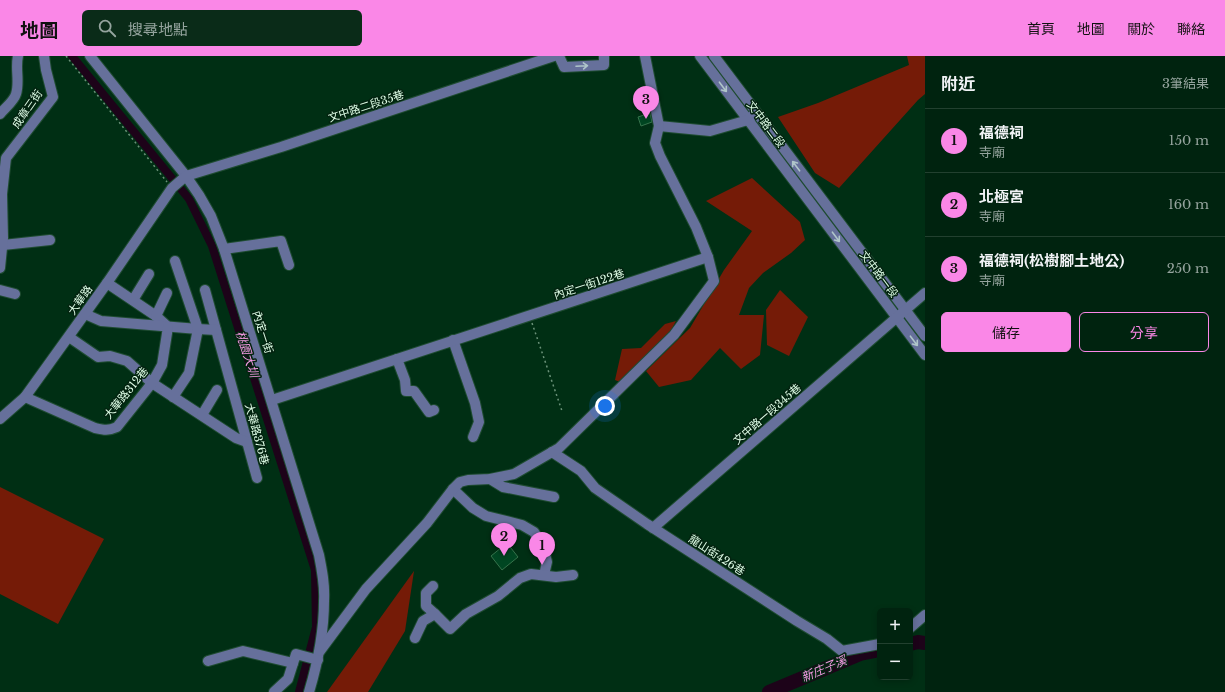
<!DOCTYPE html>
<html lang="zh-TW">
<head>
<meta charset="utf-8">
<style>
  :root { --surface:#00230f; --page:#0a2b18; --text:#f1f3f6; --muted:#95a49e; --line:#22402f; --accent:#fa87e7 }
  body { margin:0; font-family:"Libre Baskerville","Noto Sans TC",serif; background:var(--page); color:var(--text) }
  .controls { position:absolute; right:12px; bottom:12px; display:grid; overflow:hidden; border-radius:6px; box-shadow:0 2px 6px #0003 }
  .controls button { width:36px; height:36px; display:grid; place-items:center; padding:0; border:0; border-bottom:1px solid var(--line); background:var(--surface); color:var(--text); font:20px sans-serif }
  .you { position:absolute; left:605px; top:350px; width:14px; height:14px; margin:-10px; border:3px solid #fff; border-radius:50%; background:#1a73e8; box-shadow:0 0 0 6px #1a73e833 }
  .badge { display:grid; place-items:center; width:26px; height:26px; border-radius:50%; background:var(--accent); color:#111; font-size:13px; font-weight:700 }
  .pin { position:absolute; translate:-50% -33px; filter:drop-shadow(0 1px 2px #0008) }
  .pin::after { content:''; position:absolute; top:21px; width:14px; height:12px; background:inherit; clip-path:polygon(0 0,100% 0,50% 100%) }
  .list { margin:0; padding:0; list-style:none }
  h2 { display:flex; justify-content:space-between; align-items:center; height:52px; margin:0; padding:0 16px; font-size:17px }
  h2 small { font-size:13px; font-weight:400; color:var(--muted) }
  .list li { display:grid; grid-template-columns:26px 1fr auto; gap:12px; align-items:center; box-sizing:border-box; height:64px; padding:0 16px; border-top:1px solid var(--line) }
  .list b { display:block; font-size:15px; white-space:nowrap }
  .list p { margin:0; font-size:13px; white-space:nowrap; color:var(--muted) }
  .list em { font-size:13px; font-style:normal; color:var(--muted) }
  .actions { display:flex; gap:8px; padding:12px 16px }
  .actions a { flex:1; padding:9px 0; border:1px solid var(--accent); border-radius:6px; text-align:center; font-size:14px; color:var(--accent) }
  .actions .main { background:var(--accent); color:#111 }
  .icon { flex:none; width:22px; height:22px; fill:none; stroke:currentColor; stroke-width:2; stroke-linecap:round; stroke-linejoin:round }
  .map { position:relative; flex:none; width:925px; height:636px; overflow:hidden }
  header { display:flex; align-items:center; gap:24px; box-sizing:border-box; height:56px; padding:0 20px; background:var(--accent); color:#111 }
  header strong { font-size:19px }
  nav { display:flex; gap:22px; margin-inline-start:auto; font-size:14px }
  .search { width:280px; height:36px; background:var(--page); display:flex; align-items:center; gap:10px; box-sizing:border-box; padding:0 14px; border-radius:6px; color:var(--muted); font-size:15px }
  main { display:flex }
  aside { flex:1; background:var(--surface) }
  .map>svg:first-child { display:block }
  .green { fill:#751b07 }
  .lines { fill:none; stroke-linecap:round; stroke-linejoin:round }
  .canal { stroke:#1d0319; stroke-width:8 }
  .river { stroke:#1d0319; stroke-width:14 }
  .building { fill:#004622; stroke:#36734c }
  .minor-casing { stroke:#1f4c32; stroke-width:12 }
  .path { stroke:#6a9279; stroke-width:1.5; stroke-dasharray:2 3; stroke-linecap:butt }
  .minor { stroke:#66709b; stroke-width:10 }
  .oneway { stroke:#afc5c9 }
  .labels { text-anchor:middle; stroke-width:3; stroke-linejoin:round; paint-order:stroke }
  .street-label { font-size:11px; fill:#dffee7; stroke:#032310 }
  .water-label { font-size:12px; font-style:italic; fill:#f79be6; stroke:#032310 }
</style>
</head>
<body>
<header>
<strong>地圖</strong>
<div class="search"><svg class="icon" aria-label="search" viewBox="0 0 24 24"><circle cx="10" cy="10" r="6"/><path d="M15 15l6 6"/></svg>搜尋地點</div>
<nav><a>首頁</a><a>地圖</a><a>關於</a><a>聯絡</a></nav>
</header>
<main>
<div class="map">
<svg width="925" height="636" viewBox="0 0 925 636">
  <rect width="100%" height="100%" fill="#002f14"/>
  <g class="green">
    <path d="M 907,0 L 925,0 L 925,38 L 918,44 L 839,132 L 815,117 L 778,61 L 818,47 L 909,9 Z"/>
    <path d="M 752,122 L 800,166 L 805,184 L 791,197 L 763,217 L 749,232 L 739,259 L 764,259 L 760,299 L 741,313 L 720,292 L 691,324 L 659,331 L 646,315 L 690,272 L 724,214 L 752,175 L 706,145 Z"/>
    <path d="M 780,234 L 808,261 L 789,300 L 767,289 L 766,254 Z"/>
    <path d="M 676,265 L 668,280 L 620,326 L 615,324 L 622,293 L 641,292 L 665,268 Z"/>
    <path d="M 0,431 L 104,483 L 58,568 L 0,538 Z"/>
    <path d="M 414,515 L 405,575 L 368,636 L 327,636 Z"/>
  </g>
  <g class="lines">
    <path class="canal" d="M 72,0 L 189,143 L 212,190 L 315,514 L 316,571 L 299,636"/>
    <g class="river">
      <path d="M 910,588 L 918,586 L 925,587"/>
      <path d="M 769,636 L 860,598 L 880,594"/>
    </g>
  </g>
  <g class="building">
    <path d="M 650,57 L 652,66 L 641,70 L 638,61 Z"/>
    <path d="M 507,487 L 518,501 L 502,514 L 491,500 Z"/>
  </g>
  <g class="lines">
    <defs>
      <g id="minor">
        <path d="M 90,0 L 186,120 L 199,139 L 211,160 L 224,193 L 319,499 C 322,514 325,529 324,545 C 324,576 318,606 309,636"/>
        <path d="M 559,0 L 564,11 L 604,9 L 604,0"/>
        <path d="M 700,0 L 925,299"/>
        <path d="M 714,0 L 925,280"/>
        <path d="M 0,58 C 5,52 14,45 16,38 C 20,26 15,12 18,0"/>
        <path d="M 659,70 L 710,75 L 748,64 L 752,60"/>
        <path d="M 3,189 L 50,184"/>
        <path d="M 224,193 L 281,185 L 289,209"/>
        <path d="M 0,212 L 3,182 L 2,138 L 6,102 L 53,41 L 46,14 L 44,0"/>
        <path d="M 107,227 L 156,260 L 168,271"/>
        <path d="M 0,234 L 15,238"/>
        <path d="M 205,234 L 257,422"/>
        <path d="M 133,244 L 149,218"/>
        <path d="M 85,258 L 101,265 L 198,273 L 216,274"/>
        <path d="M 156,260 L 167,237"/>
        <path d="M 69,281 L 98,301 L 110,300 L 127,305 L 152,327 L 236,382 L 247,386"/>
        <path d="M 453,284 L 475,347 L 479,366 L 473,381"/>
        <path d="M 397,303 L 405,324 L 406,335 L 414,335 L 429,356 L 434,354"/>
        <path d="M 25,341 L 95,372 C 104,374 108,375 117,371 L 152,327 L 162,309 L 168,271"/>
        <path d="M 173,341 L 189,317 L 198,273 L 175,205"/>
        <path d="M 272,344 L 708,201"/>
        <path d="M 202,359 L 217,334"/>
        <path d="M 0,363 L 25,341 L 107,227 L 172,132 L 186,120 L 281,91 L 554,0"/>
        <path d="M 552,396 L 581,415 L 595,432 L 647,468 L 797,565 L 827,583 L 842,595 L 880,588"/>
        <path d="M 490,423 L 503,431 L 554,441"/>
        <path d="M 453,433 L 473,452 L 486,460 L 522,469 L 534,476 L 543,490 L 547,506 L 544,519"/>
        <path d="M 653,472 L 925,237"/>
        <path d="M 433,530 L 426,537 L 426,550 L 435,558"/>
        <path d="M 910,572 L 925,559"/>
        <path d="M 415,582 L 423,565 L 435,558 L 450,573 L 466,558 L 498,540 L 520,522 L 531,518 L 556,521 L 573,519"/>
        <path d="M 320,595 L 366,533 L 427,467 L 453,433 L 460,426 L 468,424 L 490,423 L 514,418 L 559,392 L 674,279 L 714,225 L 708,201 L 696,171 L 660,100 L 655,87 L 659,70 L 645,0"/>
        <path d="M 208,605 L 243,595 L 293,607"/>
        <path d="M 274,636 L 288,623 L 296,598 L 318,604"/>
      </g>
    </defs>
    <use href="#minor" class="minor-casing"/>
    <g class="path">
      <path d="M 66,0 L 167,126"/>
      <path d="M 532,267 L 562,355"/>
    </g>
    <use href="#minor" class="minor"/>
  </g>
  <defs><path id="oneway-shaft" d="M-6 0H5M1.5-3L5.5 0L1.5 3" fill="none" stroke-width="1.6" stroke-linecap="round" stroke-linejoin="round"/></defs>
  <g class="oneway">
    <use href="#oneway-shaft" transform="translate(582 10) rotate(-3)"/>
    <use href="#oneway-shaft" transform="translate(723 31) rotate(53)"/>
    <use href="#oneway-shaft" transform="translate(796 110) rotate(-127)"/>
    <use href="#oneway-shaft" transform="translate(836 181) rotate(53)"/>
    <use href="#oneway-shaft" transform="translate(914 285) rotate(53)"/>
  </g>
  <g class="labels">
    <g class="street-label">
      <text transform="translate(366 50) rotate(-18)" y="4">文中路二段35巷</text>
      <text transform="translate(27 53) rotate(-55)" y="4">成章三街</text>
      <text transform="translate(766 68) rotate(53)" y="4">文中路二段</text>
      <text transform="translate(879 218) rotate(53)" y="4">文中路一段</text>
      <text transform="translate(589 228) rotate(-18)" y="4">內定一街122巷</text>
      <text transform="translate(80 244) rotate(-55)" y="4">大華路</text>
      <text transform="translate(263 276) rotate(72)" y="4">內定一街</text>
      <text transform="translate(126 337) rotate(-51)" y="4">大華路312巷</text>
      <text transform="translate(767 358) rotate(-41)" y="4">文中路一段345巷</text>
      <text transform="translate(257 378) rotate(75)" y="4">大華路376巷</text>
      <text transform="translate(717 499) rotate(33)" y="4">龍山街426巷</text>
    </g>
    <g class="water-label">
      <text transform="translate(247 298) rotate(72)" y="4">桃園大圳</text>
      <text transform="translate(824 613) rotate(-23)" y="4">新庄子溪</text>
    </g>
  </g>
</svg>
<div class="controls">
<button>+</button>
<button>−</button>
</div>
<div class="you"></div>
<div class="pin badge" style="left:542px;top:509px">1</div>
<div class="pin badge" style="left:504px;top:500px">2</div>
<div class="pin badge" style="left:646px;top:63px">3</div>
</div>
<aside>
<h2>附近<small>3筆結果</small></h2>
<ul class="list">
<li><span class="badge">1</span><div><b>福德祠</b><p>寺廟</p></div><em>150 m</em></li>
<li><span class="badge">2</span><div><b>北極宮</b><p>寺廟</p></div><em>160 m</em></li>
<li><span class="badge">3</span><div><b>福德祠(松樹腳土地公)</b><p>寺廟</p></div><em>250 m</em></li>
</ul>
<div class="actions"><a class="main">儲存</a><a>分享</a></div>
</aside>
</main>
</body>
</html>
